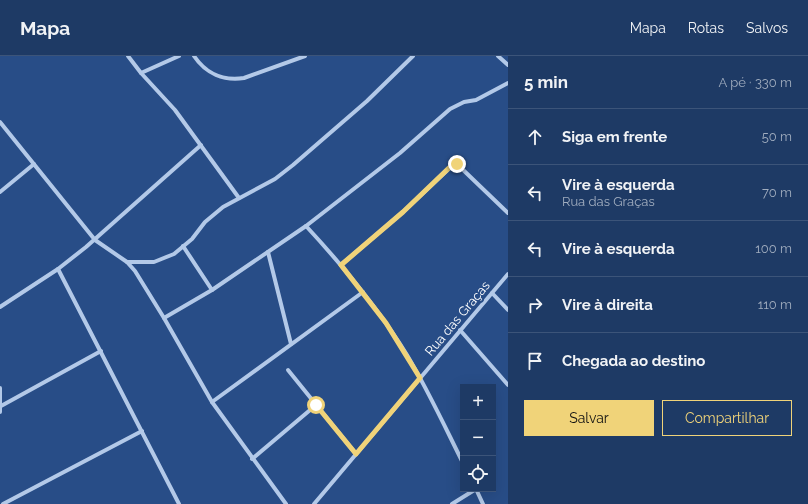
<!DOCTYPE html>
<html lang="pt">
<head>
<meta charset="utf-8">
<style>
  :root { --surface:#1e3a65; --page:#2b456e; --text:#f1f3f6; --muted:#a1adbf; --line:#3c5479; --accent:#f0d379 }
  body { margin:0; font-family:Raleway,sans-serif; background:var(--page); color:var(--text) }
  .controls { position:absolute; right:12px; bottom:12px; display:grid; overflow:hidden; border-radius:0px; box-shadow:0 4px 16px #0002 }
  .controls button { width:36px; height:36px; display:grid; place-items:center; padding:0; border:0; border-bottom:1px solid var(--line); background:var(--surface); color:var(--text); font:20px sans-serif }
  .stop { position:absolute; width:12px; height:12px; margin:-9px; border:3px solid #f0d379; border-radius:50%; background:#fff }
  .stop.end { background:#f0d379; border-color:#fff; box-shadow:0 1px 4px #0008 }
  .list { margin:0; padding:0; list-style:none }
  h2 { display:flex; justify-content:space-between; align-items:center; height:52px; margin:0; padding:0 16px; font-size:17px }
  h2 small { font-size:13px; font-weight:400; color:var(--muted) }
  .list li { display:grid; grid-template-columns:26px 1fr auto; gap:12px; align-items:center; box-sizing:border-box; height:56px; padding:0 16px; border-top:1px solid var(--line) }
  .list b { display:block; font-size:15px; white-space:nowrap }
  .list p { margin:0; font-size:13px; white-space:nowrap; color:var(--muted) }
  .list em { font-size:13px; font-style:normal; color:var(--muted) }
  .actions { display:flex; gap:8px; padding:12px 16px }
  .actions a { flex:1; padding:9px 0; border:1px solid var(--accent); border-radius:0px; text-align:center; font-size:14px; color:var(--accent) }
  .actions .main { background:var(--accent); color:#111 }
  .icon { flex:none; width:22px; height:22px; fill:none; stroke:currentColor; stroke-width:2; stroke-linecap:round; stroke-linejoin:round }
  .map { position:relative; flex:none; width:508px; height:448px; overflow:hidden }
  header { display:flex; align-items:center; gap:24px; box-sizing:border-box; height:56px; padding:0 20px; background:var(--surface); border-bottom:1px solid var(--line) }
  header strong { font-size:19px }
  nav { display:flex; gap:22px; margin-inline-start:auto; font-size:14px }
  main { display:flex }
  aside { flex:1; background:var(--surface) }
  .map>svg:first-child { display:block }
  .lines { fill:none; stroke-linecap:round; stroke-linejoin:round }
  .street { stroke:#b3c9e8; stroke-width:4 }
  .route { stroke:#f0d379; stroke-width:5 }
  .labels { text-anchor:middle; stroke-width:4; stroke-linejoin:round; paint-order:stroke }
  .street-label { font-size:13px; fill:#fff; stroke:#284d87 }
</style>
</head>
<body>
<header>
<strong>Mapa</strong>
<nav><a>Mapa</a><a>Rotas</a><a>Salvos</a></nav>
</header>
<main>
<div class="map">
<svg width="508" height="448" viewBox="0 0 508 448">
  <rect width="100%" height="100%" fill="#284d87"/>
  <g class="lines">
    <g class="street">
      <path d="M 128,0 L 141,17 L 175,54 L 239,142"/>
      <path d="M 194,0 C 206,18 224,25 244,22 L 305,0"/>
      <path d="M 498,0 L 508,9"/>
      <path d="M 141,17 L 179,0"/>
      <path d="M 0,66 L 95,184 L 127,206 L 135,215 L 164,262 L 212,346 L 286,448"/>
      <path d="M 0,136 L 34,108"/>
      <path d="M 306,170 C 343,210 378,252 407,299 C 428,334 445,371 463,407"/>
      <path d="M 183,190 L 212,234"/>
      <path d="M 268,196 L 291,288"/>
      <path d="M 127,206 L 154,206 L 174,198 L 192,183 L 205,166 L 223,151 L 275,123 L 293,109 L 367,45 L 413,0"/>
      <path d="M 341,209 L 403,156 L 454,108 L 459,110 L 508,157"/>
      <path d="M 58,213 L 179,448"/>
      <path d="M 492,237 L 508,254"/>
      <path d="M 0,251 L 58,213 L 86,191 L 201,89"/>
      <path d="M 164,262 L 212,234 L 306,170 L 400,97 L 450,53 L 464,46 L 476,44 L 508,27"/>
      <path d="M 460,274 L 508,329"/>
      <path d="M 288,314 L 356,398"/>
      <path d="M 212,346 L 363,236"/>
      <path d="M 1,350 L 101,295"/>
      <path d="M 0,356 L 0,332"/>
      <path d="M 252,403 L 316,349"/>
      <path d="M 476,433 L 483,448"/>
      <path d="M 3,448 L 142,375"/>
      <path d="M 314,448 L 508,218"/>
      <path d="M 452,448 L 476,433"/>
    </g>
  </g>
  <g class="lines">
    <path class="route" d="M 316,349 L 356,398 L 420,322 L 386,267 L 341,209 L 403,156 L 452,109 L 457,108"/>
  </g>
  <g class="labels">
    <g class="street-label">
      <text transform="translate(457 262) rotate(-50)" y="5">Rua das Graças</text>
    </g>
  </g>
</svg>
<div class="controls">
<button>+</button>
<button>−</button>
<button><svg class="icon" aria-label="locate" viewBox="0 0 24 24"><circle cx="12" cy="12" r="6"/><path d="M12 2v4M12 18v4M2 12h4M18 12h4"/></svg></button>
</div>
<div class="stop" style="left:316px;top:349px"></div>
<div class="stop end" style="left:457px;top:108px"></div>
</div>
<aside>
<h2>5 min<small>A pé · 330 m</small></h2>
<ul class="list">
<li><svg class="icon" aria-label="ahead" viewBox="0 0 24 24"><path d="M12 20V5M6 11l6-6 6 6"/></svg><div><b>Siga em frente</b></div><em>50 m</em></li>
<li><svg class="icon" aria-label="left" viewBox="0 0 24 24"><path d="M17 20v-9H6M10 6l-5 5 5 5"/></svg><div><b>Vire à esquerda</b><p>Rua das Graças</p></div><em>70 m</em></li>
<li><svg class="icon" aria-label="left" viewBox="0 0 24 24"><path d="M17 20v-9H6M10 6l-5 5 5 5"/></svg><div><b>Vire à esquerda</b></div><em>100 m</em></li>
<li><svg class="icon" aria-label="right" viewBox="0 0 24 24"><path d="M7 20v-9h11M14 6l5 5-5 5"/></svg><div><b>Vire à direita</b></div><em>110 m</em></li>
<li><svg class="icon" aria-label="arrive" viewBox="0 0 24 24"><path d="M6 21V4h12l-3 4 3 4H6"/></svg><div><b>Chegada ao destino</b></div></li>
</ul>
<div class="actions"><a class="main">Salvar</a><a>Compartilhar</a></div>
</aside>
</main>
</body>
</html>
